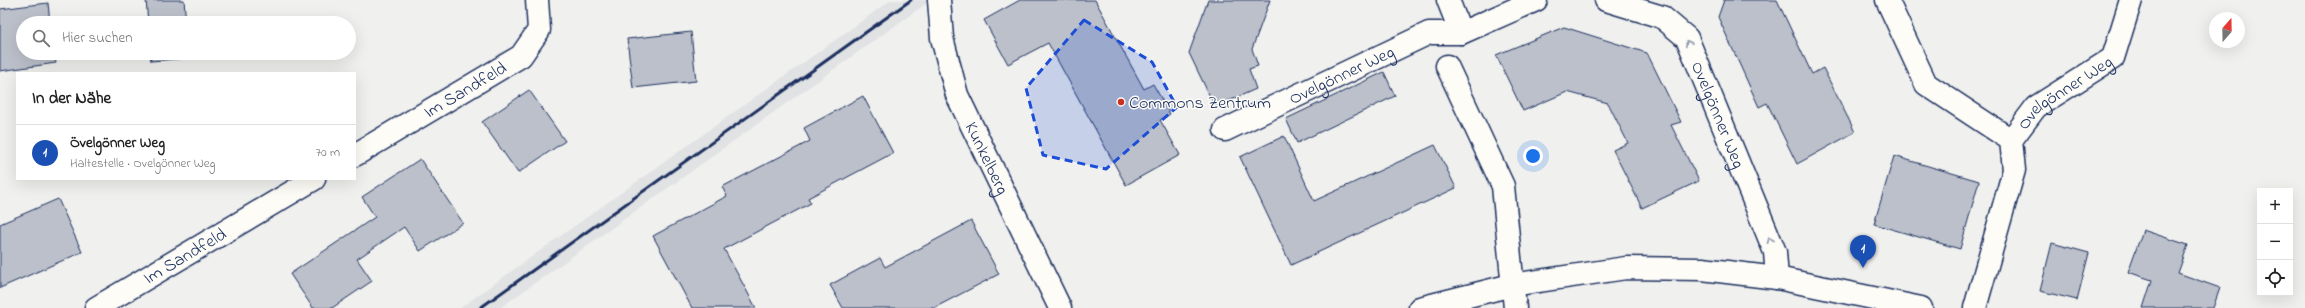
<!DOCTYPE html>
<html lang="de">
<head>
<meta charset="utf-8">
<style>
  :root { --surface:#fff; --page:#f6f6f6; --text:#222; --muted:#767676; --line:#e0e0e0; --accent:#d93025 }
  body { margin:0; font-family:"Indie Flower",sans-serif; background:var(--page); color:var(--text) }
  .controls { position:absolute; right:12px; bottom:12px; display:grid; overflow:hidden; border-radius:0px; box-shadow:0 4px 16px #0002 }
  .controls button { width:36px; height:36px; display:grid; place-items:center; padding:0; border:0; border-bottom:1px solid var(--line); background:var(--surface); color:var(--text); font:20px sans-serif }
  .compass { position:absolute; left:2209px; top:12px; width:36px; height:36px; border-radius:50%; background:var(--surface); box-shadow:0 4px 16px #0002; rotate:20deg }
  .you { position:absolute; left:1533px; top:156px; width:14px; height:14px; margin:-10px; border:3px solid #fff; border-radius:50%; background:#1a73e8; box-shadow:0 0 0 6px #1a73e833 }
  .badge { display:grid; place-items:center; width:26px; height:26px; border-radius:50%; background:var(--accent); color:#fff; font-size:13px; font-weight:700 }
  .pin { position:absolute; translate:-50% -33px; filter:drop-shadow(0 1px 2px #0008) }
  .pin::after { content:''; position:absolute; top:21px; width:14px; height:12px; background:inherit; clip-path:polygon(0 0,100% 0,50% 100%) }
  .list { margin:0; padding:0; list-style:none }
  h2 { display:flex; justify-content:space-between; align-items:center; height:52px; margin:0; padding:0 16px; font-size:17px }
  h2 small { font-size:13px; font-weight:400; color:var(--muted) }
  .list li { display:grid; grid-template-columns:26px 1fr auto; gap:12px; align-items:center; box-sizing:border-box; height:56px; padding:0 16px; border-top:1px solid var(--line) }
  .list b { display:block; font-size:15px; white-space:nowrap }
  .list p { margin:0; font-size:13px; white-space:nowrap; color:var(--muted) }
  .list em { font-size:13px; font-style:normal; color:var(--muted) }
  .icon { flex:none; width:22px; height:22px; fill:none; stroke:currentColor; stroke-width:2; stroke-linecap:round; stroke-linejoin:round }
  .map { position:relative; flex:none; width:2305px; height:308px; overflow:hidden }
  .search { position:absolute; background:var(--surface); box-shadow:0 4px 16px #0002; left:16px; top:16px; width:340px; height:44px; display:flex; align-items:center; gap:10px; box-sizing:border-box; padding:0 14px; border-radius:22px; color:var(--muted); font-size:15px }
  .panel { position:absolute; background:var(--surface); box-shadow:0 4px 16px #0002; left:16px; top:72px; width:340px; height:108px; border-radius:0px }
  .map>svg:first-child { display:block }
  .built { fill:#e0e2e3 }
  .building { fill:#bbc0ca; stroke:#1b2f5e }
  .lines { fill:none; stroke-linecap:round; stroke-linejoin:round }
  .minor-casing { stroke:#1b2f5e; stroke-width:25 }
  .minor { stroke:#fdfcf7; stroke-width:22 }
  .rail { stroke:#1b2f5e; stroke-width:3 }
  .oneway { stroke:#8c96aa }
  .marked { fill:#1d4ed8; fill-opacity:0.2; stroke:#1d4ed8; stroke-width:3; stroke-dasharray:8 5; stroke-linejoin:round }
  .poi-dot { fill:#c8321e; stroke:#fdfcf7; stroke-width:1.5 }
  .labels { text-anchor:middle; stroke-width:3; stroke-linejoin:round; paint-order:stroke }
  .street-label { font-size:18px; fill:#1b2f5e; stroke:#fdfcf7 }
  .poi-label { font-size:18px; fill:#1b2f5e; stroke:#fdfcf7; text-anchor:start }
</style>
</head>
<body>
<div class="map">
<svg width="2305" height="308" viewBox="0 0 2305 308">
  <rect width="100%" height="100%" fill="#f0f0ee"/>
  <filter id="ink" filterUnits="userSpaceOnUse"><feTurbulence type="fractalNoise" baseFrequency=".025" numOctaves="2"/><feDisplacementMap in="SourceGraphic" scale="8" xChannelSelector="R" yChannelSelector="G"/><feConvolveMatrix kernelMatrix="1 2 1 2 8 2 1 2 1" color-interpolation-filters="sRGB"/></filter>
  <g filter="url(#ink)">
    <path class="built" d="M 891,0 L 931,0 L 500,308 L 460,308 Z"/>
    <g class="building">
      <path d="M 146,0 L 184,0 L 186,23 L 148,23 Z"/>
      <path d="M 1020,0 L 1095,0 L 1144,89 L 1153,84 L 1170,114 L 1160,120 L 1180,155 L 1126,185 L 1048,43 L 1008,64 L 984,20 Z"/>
      <path d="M 1208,0 L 1270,0 L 1252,49 L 1258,66 L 1249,69 L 1256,89 L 1215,107 L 1189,53 Z"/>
      <path d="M 1724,0 L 1777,0 L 1812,74 L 1823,68 L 1855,132 L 1797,164 L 1767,103 L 1759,107 L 1718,17 Z"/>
      <path d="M 48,3 L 50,23 L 23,23 L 23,53 L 54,53 L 56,63 L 0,71 L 0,9 Z"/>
      <path d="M 1564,27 L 1647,53 L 1681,122 L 1671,125 L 1699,181 L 1642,208 L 1613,150 L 1628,143 L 1608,103 L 1567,92 L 1523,111 L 1496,55 Z"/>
      <path d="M 691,32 L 696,81 L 633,88 L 627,39 Z"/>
      <path d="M 150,53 L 189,53 L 189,58 L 151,61 Z"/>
      <path d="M 1384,72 L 1395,96 L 1297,143 L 1286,119 Z"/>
      <path d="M 529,90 L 565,141 L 518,173 L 482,122 Z"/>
      <path d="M 863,96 L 893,153 L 808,198 L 811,203 L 724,249 L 756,308 L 692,308 L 653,236 L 727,196 L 722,187 L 810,141 L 804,128 Z"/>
      <path d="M 1284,136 L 1314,201 L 1435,145 L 1456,188 L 1291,265 L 1240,157 Z"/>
      <path d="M 1894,156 L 1979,181 L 1960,249 L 1874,224 Z"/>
      <path d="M 420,159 L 463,223 L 420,251 L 404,227 L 357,259 L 372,281 L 332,308 L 313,308 L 290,274 L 375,217 L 362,197 Z"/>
      <path d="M 58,199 L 82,252 L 0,288 L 0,224 Z"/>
      <path d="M 971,221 L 999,274 L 934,308 L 843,308 L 830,285 L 880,258 L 885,267 Z"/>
      <path d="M 2143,230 L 2188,245 L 2178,273 L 2220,288 L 2213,308 L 2143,308 L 2152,280 L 2128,272 Z"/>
      <path d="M 2052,243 L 2089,253 L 2077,300 L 2040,291 Z"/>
    </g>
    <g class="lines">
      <defs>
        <g id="minor">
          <path id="s1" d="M 939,0 L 942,38 L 957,95 L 1060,308"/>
          <path d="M 1448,0 L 1461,33"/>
          <path id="s2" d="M 1606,0 L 1662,17 L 1687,38 L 1775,252 L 1777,278"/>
          <path d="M 1887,0 L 1926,84 L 2011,140 L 2014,170 L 1975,308"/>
          <path d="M 1447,66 L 1503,186 L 1515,308"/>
          <path id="s3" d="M 1225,130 L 1429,33 L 1461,33 L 1536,0"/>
          <path id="s4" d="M 2011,140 L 2036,107 L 2113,58 L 2131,0"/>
          <path id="s5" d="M 355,155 L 521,56 L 539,30 L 537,0"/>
          <path id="s6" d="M 96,308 L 314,179"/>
          <path d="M 1420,308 L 1512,285 L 1626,268 L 1702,269 L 1777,278 L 1921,308"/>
        </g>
      </defs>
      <use href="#minor" class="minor-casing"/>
      <use href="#minor" class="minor"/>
      <path class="rail" d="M 480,308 L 911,0"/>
    </g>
    <defs><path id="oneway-chevron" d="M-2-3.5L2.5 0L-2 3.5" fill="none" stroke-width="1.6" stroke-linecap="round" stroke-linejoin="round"/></defs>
    <g class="oneway">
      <use href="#oneway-chevron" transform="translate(1688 43) rotate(-117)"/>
      <use href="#oneway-chevron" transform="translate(1770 240) rotate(-112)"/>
    </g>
  </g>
  <path class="marked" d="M 1084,20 L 1152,62 L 1177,107 L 1106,169 L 1043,155 L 1026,88 Z"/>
  <circle class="poi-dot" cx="1121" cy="102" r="4"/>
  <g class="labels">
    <g class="street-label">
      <text dy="6" stroke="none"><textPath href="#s3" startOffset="129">Ovelgönner Weg</textPath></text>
      <text dy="6" stroke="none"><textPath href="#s5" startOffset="128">Im Sandfeld</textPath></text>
      <text dy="6" stroke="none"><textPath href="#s4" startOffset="73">Ovelgönner Weg</textPath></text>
      <text dy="6" stroke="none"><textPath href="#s2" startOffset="174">Ovelgönner Weg</textPath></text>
      <text dy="6" stroke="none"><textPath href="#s1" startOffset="167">Kunkelberg</textPath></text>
      <text dy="6" stroke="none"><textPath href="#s6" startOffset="103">Im Sandfeld</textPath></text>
    </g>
    <g class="poi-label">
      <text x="1129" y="108">Commons Zentrum</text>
    </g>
  </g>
</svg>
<div class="controls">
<button>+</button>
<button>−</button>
<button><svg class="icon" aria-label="locate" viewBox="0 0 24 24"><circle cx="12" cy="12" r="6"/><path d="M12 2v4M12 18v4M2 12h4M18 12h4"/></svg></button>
</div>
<svg class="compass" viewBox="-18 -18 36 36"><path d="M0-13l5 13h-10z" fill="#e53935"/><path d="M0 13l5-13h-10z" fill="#767676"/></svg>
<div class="you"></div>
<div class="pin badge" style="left:1863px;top:268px;background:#1a4fb4">1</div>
<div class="search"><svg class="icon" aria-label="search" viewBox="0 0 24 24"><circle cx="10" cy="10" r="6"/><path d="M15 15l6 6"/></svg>Hier suchen</div>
<section class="panel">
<h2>In der Nähe<small></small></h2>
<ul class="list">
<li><span class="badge" style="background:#1a4fb4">1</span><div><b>Övelgönner Weg</b><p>Haltestelle · Ovelgönner Weg</p></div><em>70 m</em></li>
</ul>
</section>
</div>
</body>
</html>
